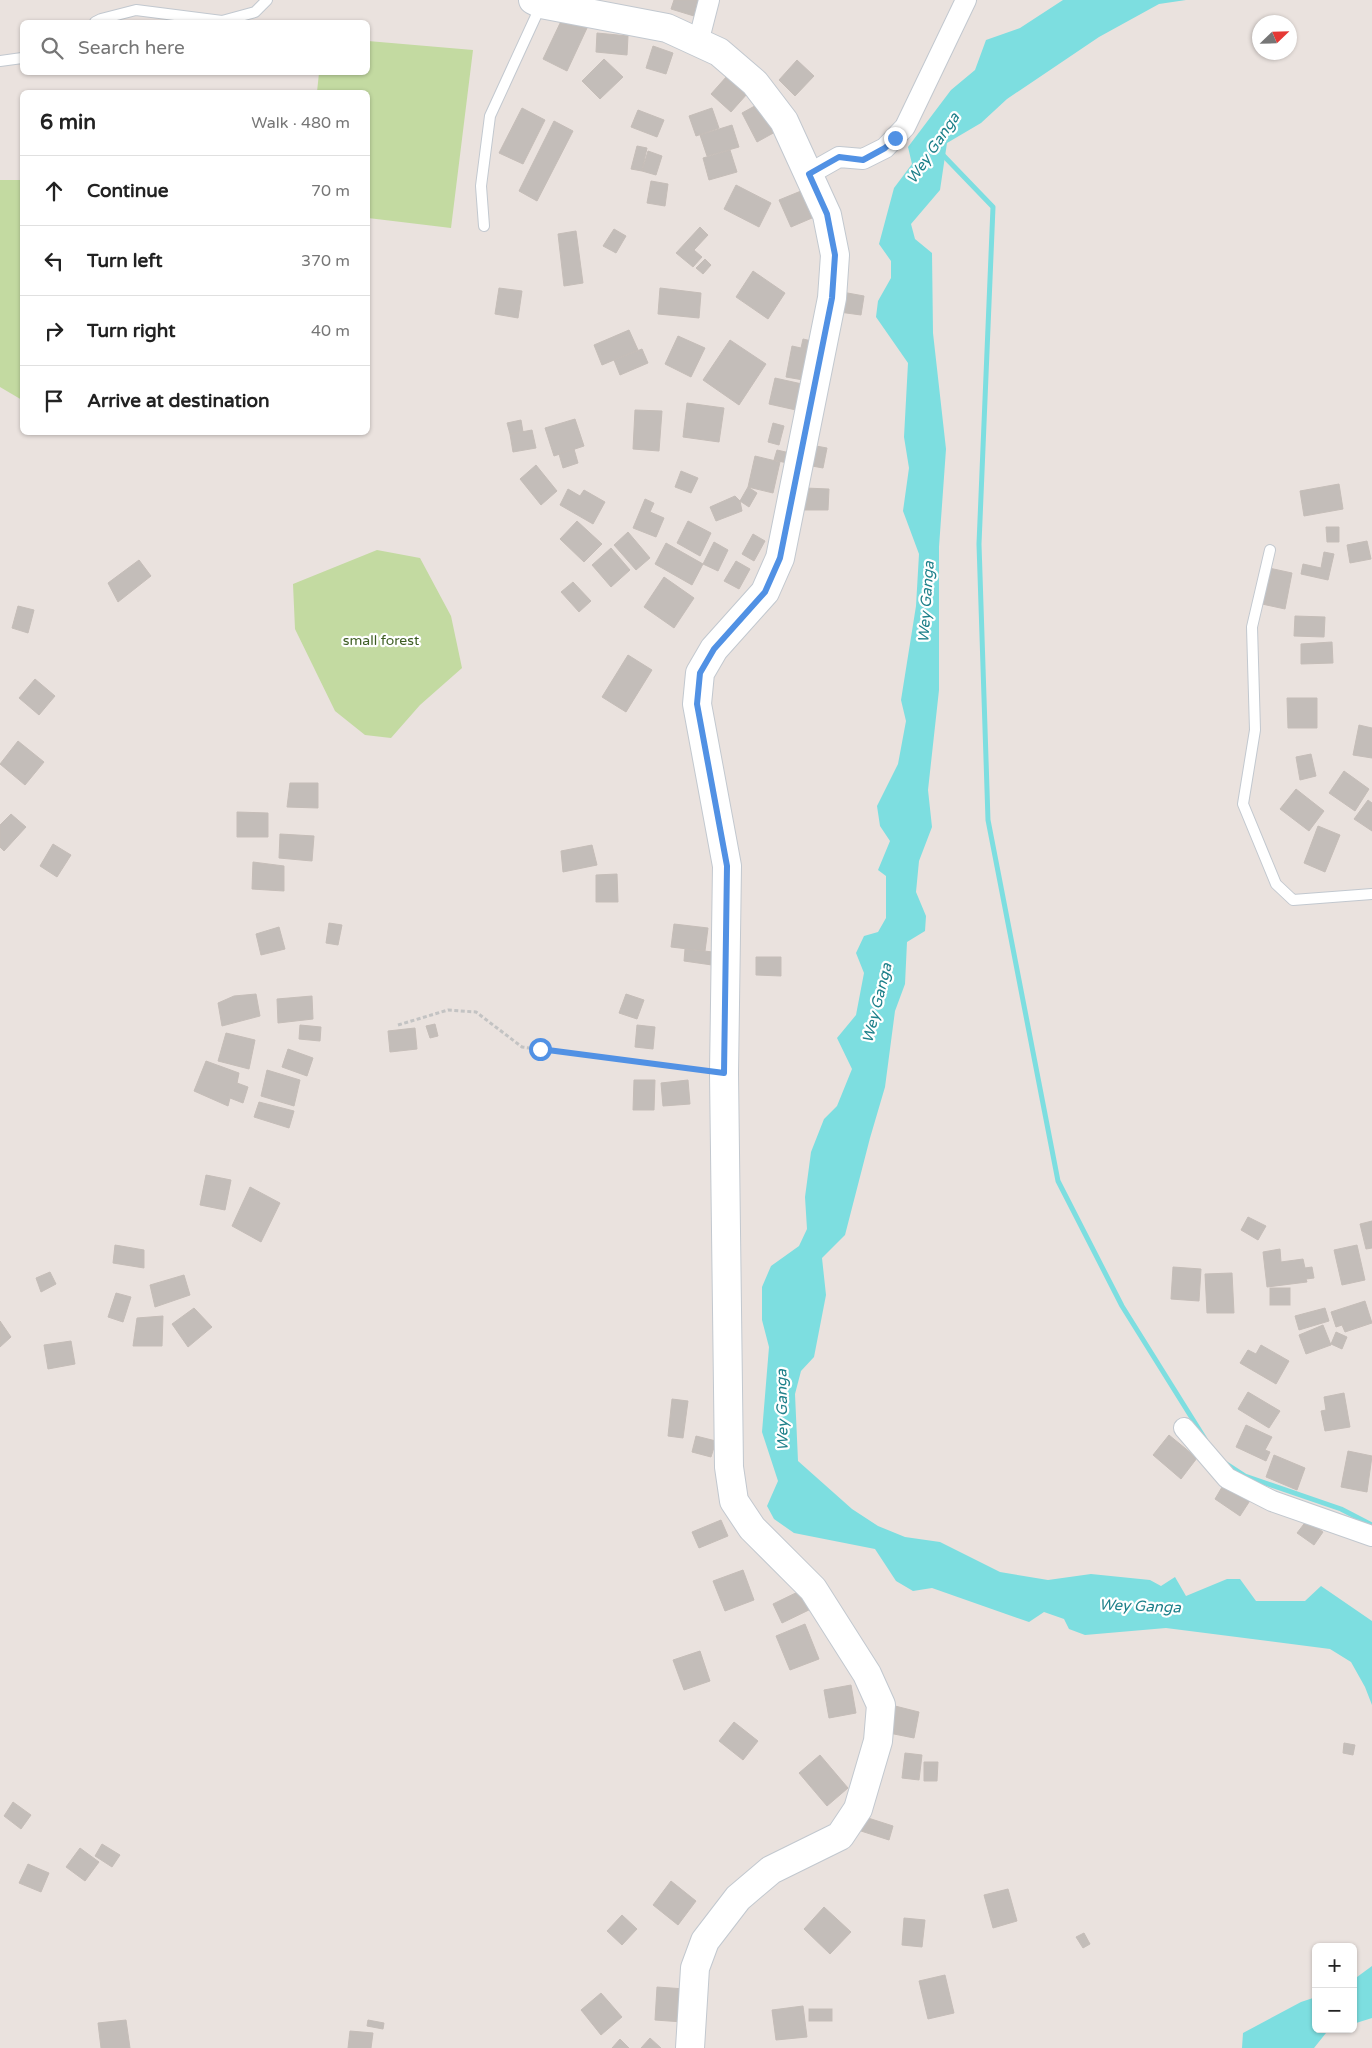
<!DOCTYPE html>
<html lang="en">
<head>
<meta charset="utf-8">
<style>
  :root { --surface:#fff; --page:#f2f2f2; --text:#222; --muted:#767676; --line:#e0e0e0 }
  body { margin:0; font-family:"Varela Round",sans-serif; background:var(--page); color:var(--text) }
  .controls { position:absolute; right:15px; bottom:15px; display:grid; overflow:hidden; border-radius:8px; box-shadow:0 1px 4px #0004 }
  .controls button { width:45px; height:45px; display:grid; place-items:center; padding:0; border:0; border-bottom:1px solid var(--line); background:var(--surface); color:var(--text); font:25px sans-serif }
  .compass { position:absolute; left:1252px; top:15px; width:45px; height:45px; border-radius:50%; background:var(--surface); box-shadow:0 1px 4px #0004; rotate:67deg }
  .stop { position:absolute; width:15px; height:15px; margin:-11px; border:4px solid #5191e4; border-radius:50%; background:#fff }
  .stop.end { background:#5191e4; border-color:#fff; box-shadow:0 1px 5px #0008 }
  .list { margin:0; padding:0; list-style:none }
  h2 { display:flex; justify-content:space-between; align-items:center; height:65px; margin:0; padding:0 20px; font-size:21px }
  h2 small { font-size:16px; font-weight:400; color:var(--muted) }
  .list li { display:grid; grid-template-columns:32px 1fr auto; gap:15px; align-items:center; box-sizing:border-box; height:70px; padding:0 20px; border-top:1px solid var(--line) }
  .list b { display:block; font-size:19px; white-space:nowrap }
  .list em { font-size:16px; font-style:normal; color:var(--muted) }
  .icon { flex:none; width:28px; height:28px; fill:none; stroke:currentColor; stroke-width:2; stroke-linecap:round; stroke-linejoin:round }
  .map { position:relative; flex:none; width:1372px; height:2048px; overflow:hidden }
  .search { position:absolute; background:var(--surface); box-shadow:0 1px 4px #0004; left:20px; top:20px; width:350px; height:55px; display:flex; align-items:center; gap:12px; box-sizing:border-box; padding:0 18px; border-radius:8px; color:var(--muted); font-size:19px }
  .panel { position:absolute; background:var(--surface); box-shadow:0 1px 4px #0004; left:20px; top:90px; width:350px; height:345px; border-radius:8px }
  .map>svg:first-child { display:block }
  .green { fill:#c3daa1 }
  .water { fill:#7ddee0 }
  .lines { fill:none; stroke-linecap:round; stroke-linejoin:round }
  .stream { stroke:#7ddee0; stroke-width:5 }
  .building { fill:#c3bdb9; stroke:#c5bdb8 }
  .lane-casing { stroke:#c2c8cf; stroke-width:12 }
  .street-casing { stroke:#c2c8cf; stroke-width:22 }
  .secondary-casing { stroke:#c2c8cf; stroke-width:30 }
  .path { stroke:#c3c3c3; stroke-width:3; stroke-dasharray:4 2.5; stroke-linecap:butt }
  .lane { stroke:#fff; stroke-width:10 }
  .street { stroke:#fff; stroke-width:20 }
  .secondary { stroke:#fff; stroke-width:28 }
  .route { stroke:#5191e4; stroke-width:6 }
  .labels { text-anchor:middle; stroke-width:4.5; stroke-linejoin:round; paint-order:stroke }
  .park-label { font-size:14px; fill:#3e5e23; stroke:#fff }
  .water-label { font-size:15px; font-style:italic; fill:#1e808a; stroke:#fff }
</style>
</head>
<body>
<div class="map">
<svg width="1372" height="2048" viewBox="0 0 1372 2048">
  <rect width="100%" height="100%" fill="#eae2de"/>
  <g class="green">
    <path d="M 368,41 L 473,50 L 451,228 L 368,218 L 368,92 L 317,92 L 319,73 L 368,72 Z"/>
    <path d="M 0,180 L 22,180 L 22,400 L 0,387 Z"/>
    <path d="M 377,550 L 420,558 L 451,616 L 462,668 L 420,705 L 391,738 L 365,735 L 335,711 L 295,629 L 293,584 Z"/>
  </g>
  <g class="water">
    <path d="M 1063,0 L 1186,0 L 1159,4 L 1099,37 L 1007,99 L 981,123 L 947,143 L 940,190 L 911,224 L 915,239 L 932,253 L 933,333 L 946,449 L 939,547 L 939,690 L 928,790 L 932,827 L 919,861 L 916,892 L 926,916 L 925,931 L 907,942 L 905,984 L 895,1011 L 885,1087 L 870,1138 L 845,1235 L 822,1258 L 826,1295 L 814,1357 L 801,1371 L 795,1394 L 798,1461 L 852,1509 L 878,1526 L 905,1537 L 940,1542 L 1000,1572 L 1048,1580 L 1091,1574 L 1150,1580 L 1161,1586 L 1175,1577 L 1186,1596 L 1227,1579 L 1240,1579 L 1256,1601 L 1305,1601 L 1321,1586 L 1372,1621 L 1372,1705 L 1365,1687 L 1351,1662 L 1330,1649 L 1166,1628 L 1085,1635 L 1069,1629 L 1064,1619 L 1044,1612 L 1029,1622 L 932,1588 L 913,1591 L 896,1581 L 875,1549 L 794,1533 L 774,1519 L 767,1506 L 778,1481 L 762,1432 L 769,1347 L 762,1320 L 762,1287 L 771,1266 L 799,1246 L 807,1229 L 805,1197 L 811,1152 L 824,1119 L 837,1106 L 852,1069 L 837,1038 L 856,1015 L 864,973 L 856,953 L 864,936 L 878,932 L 886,918 L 886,876 L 878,870 L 890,841 L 880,826 L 877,806 L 898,764 L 906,721 L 901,700 L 916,606 L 919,554 L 903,511 L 909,468 L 904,437 L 908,363 L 876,317 L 878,301 L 891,278 L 891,261 L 879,244 L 894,188 L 912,164 L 908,147 L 951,90 L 975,70 L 986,40 L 1020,28 Z"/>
    <path d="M 1372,1966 L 1372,2018 L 1353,2024 L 1353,1980 Z"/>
    <path d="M 1316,1997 L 1316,2029 L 1338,2029 L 1326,2033 L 1314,2048 L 1242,2048 L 1243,2033 L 1301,2002 Z"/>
  </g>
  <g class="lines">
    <g class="stream">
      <path d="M 941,153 L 993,207 L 979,544 L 988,820 L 1058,1181 L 1122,1306 L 1205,1439"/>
      <path d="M 1225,1463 L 1245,1476 L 1341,1509 L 1372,1525"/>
    </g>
  </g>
  <g class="building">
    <path d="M 674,0 L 698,0 L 694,16 L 671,9 Z"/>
    <path d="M 563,17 L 587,28 L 567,71 L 543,59 Z"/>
    <path d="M 597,33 L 628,36 L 627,55 L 596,52 Z"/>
    <path d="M 653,46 L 673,53 L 666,74 L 646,68 Z"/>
    <path d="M 604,59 L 623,77 L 600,99 L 582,81 Z"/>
    <path d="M 797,60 L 814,76 L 795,96 L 779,80 Z"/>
    <path d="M 727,76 L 747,94 L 731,112 L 711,94 Z"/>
    <path d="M 762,102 L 777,131 L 757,142 L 742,113 Z"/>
    <path d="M 522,108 L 545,120 L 523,164 L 499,153 Z"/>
    <path d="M 712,108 L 719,128 L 696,136 L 689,116 Z"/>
    <path d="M 638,110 L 664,120 L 657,137 L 631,127 Z"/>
    <path d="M 554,121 L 573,131 L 537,201 L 519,191 Z"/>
    <path d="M 732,125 L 739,147 L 707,156 L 700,135 Z"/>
    <path d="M 637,146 L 647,148 L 642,171 L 631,169 Z"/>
    <path d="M 730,150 L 737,172 L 709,180 L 703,158 Z"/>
    <path d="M 648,151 L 662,156 L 656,175 L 642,171 Z"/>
    <path d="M 651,181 L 668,184 L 665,206 L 647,203 Z"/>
    <path d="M 736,185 L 771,203 L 759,227 L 724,209 Z"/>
    <path d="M 801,191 L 812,218 L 791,227 L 779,200 Z"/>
    <path d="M 700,227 L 708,235 L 694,250 L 702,257 L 693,267 L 676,253 Z"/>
    <path d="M 614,229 L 626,236 L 616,253 L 603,246 Z"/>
    <path d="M 576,231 L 583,283 L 564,286 L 558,234 Z"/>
    <path d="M 705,259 L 711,265 L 703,274 L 696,268 Z"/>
    <path d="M 753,271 L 785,293 L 768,319 L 736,297 Z"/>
    <path d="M 499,288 L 522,291 L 518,318 L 495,314 Z"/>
    <path d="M 660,288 L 701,293 L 699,318 L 658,314 Z"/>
    <path d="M 842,292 L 864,296 L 861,315 L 839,312 Z"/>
    <path d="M 629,330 L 638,350 L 602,365 L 594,345 Z"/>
    <path d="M 678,336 L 705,348 L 691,377 L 665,364 Z"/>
    <path d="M 803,339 L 816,342 L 809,381 L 786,377 L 792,346 L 801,348 Z"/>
    <path d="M 730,340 L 766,364 L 739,405 L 703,380 Z"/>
    <path d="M 642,349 L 648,363 L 620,375 L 614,360 Z"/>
    <path d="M 775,378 L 802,384 L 796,410 L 769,404 Z"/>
    <path d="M 687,403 L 724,408 L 719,442 L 683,437 Z"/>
    <path d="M 635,410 L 662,411 L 659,451 L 633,449 Z"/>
    <path d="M 575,419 L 584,446 L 554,456 L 545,428 Z"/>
    <path d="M 521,420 L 523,432 L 510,434 L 507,423 Z"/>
    <path d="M 773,423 L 784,426 L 779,445 L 768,442 Z"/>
    <path d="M 532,430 L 536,448 L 513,452 L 510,434 Z"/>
    <path d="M 816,446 L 827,448 L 823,468 L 812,466 Z"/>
    <path d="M 574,449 L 578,463 L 563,468 L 559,454 Z"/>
    <path d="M 777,450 L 790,453 L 787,463 L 774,460 Z"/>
    <path d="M 755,456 L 780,462 L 773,493 L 748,487 Z"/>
    <path d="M 536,465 L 557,491 L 541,505 L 520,479 Z"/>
    <path d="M 681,471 L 698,478 L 691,493 L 675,487 Z"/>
    <path d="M 1339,484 L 1343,509 L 1304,516 L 1300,491 Z"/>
    <path d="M 748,487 L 757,493 L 749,507 L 740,501 Z"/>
    <path d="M 805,488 L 829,489 L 828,510 L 804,510 Z"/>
    <path d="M 568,489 L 580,496 L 584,490 L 605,502 L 593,524 L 560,505 Z"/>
    <path d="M 735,496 L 740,501 L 742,511 L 716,521 L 710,507 Z"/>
    <path d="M 645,499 L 654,503 L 650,512 L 664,518 L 656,537 L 633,528 Z"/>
    <path d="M 577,521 L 602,544 L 584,562 L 560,539 Z"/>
    <path d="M 688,521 L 711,533 L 700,556 L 677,543 Z"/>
    <path d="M 1326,527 L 1339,527 L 1339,542 L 1327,542 Z"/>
    <path d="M 628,532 L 650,558 L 636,570 L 614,545 Z"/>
    <path d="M 753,534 L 765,541 L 754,561 L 742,554 Z"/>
    <path d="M 1367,541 L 1371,559 L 1350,563 L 1347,545 Z"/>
    <path d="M 714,542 L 728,550 L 718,571 L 703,564 Z"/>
    <path d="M 666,543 L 703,564 L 692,585 L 655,564 Z"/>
    <path d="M 611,548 L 630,570 L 611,587 L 592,565 Z"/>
    <path d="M 1324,552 L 1334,554 L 1328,580 L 1301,574 L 1303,564 L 1321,568 Z"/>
    <path d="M 139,560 L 151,576 L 118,602 L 108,583 Z"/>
    <path d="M 736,561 L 750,569 L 739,589 L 724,581 Z"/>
    <path d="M 1269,568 L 1292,573 L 1285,609 L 1262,604 Z"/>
    <path d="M 664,577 L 694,598 L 674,628 L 644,607 Z"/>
    <path d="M 573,582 L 591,601 L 579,612 L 561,592 Z"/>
    <path d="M 18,606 L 34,610 L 28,633 L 12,628 Z"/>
    <path d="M 1295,616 L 1325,617 L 1324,637 L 1294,636 Z"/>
    <path d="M 1332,642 L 1333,663 L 1301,664 L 1301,644 Z"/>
    <path d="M 628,655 L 652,670 L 626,712 L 602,697 Z"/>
    <path d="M 35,679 L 55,696 L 39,715 L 19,698 Z"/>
    <path d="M 1287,698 L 1317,698 L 1317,728 L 1288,728 Z"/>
    <path d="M 1359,725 L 1372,728 L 1372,758 L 1353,755 Z"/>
    <path d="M 18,741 L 44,762 L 25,785 L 0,764 Z"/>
    <path d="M 1311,754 L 1316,776 L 1300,780 L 1296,757 Z"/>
    <path d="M 1344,771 L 1369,789 L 1355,811 L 1329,793 Z"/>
    <path d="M 290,783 L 318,783 L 318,808 L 287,807 Z"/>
    <path d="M 1296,789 L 1324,811 L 1309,831 L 1280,809 Z"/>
    <path d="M 1368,800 L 1372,803 L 1372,831 L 1354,819 Z"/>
    <path d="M 237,812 L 268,813 L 268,837 L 237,837 Z"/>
    <path d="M 11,814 L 26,827 L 4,851 L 0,847 L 0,825 Z"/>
    <path d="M 1318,826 L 1340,835 L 1325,872 L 1304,863 Z"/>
    <path d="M 280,834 L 314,836 L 312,861 L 279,858 Z"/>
    <path d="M 53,844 L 71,855 L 57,877 L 40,866 Z"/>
    <path d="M 592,845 L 597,865 L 563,872 L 561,851 Z"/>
    <path d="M 253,862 L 284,866 L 284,891 L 252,889 Z"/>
    <path d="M 617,874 L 618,902 L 596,902 L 596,875 Z"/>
    <path d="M 329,923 L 342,925 L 338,945 L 326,943 Z"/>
    <path d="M 674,924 L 708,928 L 705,951 L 671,947 Z"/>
    <path d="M 279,927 L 285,949 L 261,955 L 256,934 Z"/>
    <path d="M 685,949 L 713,952 L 712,965 L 684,961 Z"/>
    <path d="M 756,957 L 781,957 L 781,976 L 756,975 Z"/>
    <path d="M 256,994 L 260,1016 L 222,1026 L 218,1003 L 234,996 Z"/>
    <path d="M 626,994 L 644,1000 L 637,1019 L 619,1013 Z"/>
    <path d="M 312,996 L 313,1019 L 278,1023 L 277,999 Z"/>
    <path d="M 435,1024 L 438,1036 L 430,1038 L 426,1026 Z"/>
    <path d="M 300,1025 L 321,1027 L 320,1041 L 299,1039 Z"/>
    <path d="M 637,1025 L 655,1027 L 653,1049 L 635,1047 Z"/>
    <path d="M 415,1028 L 417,1049 L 390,1052 L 388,1031 Z"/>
    <path d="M 226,1033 L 255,1040 L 249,1069 L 218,1061 Z"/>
    <path d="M 288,1049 L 313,1058 L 307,1076 L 282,1067 Z"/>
    <path d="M 206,1061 L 239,1073 L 237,1083 L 248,1087 L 243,1103 L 230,1098 L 228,1106 L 194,1091 Z"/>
    <path d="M 267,1070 L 300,1080 L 294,1106 L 261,1096 Z"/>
    <path d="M 634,1080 L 655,1080 L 654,1110 L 633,1110 Z"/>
    <path d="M 688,1080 L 690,1104 L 663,1106 L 661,1083 Z"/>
    <path d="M 259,1102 L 294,1111 L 289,1128 L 254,1117 Z"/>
    <path d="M 206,1175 L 231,1180 L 225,1210 L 200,1205 Z"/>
    <path d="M 250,1187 L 280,1203 L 261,1242 L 232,1226 Z"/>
    <path d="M 1248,1217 L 1266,1226 L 1258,1240 L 1241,1230 Z"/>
    <path d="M 1372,1221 L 1372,1248 L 1366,1249 L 1360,1224 Z"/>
    <path d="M 115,1245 L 144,1250 L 144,1268 L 113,1263 Z"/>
    <path d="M 1357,1245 L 1365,1280 L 1342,1285 L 1334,1250 Z"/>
    <path d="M 1280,1249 L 1281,1262 L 1303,1259 L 1305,1268 L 1312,1267 L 1314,1278 L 1306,1279 L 1307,1282 L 1267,1287 L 1263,1252 Z"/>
    <path d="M 1173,1267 L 1201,1269 L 1199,1301 L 1171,1299 Z"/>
    <path d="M 50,1272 L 56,1284 L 41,1292 L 36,1278 Z"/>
    <path d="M 1232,1273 L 1234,1313 L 1207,1313 L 1205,1274 Z"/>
    <path d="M 184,1275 L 190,1295 L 155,1307 L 150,1285 Z"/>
    <rect x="1270" y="1288" width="20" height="17"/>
    <path d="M 116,1293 L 131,1297 L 123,1322 L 108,1317 Z"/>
    <path d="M 1365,1301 L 1372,1323 L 1345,1332 L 1342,1325 L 1336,1327 L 1331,1312 Z"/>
    <path d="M 194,1308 L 212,1327 L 188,1347 L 172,1324 Z"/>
    <path d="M 1325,1308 L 1329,1321 L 1299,1330 L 1295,1316 Z"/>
    <path d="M 163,1316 L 162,1346 L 133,1346 L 137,1318 Z"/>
    <path d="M 0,1321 L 11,1337 L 0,1347 Z"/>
    <path d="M 1323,1325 L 1331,1345 L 1306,1354 L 1299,1335 Z"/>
    <path d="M 1336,1332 L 1347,1337 L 1342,1349 L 1331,1344 Z"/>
    <path d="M 71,1341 L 75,1364 L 48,1369 L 44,1345 Z"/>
    <path d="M 1261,1345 L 1289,1361 L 1276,1384 L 1240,1363 L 1248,1350 L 1256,1354 Z"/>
    <path d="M 1248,1392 L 1280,1411 L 1269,1428 L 1238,1409 Z"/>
    <path d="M 1344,1393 L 1350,1427 L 1325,1431 L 1321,1411 L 1326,1410 L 1324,1397 Z"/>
    <path d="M 672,1399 L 688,1401 L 683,1438 L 668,1436 Z"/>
    <path d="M 1246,1425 L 1272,1437 L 1265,1450 L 1270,1452 L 1266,1461 L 1236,1447 Z"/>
    <path d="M 1169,1435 L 1197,1458 L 1181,1479 L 1153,1455 Z"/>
    <path d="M 696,1436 L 716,1441 L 711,1457 L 692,1452 Z"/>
    <path d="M 1348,1451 L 1372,1456 L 1367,1492 L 1341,1487 Z"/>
    <path d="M 1274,1455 L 1305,1468 L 1297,1490 L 1266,1477 Z"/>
    <path d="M 1225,1482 L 1251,1499 L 1240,1516 L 1215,1499 Z"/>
    <path d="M 721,1520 L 728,1536 L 699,1548 L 692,1532 Z"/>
    <path d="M 1307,1520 L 1323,1532 L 1314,1545 L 1297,1533 Z"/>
    <path d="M 743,1570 L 754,1600 L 725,1611 L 713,1581 Z"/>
    <path d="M 806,1588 L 815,1607 L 782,1623 L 773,1604 Z"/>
    <path d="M 805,1624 L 819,1659 L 790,1670 L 776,1636 Z"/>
    <path d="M 700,1651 L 710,1681 L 684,1690 L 673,1660 Z"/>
    <path d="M 851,1685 L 856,1713 L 829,1718 L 824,1690 Z"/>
    <path d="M 895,1706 L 919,1712 L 914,1738 L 889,1733 Z"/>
    <path d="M 734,1722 L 758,1741 L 743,1760 L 719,1741 Z"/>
    <path d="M 1344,1743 L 1355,1745 L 1353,1755 L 1343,1753 Z"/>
    <path d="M 905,1753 L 922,1755 L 919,1780 L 902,1778 Z"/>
    <path d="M 820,1755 L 848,1788 L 827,1806 L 799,1773 Z"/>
    <path d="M 924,1762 L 938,1762 L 937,1781 L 924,1781 Z"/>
    <path d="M 13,1802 L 31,1815 L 21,1829 L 4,1816 Z"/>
    <path d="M 865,1817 L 893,1826 L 889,1840 L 861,1831 Z"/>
    <path d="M 102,1844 L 120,1855 L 112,1867 L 95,1856 Z"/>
    <path d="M 80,1848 L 99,1862 L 85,1881 L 66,1867 Z"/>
    <path d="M 28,1864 L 49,1873 L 41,1892 L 19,1883 Z"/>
    <path d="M 671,1881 L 696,1901 L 678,1925 L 653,1905 Z"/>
    <path d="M 1008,1889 L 1017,1921 L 993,1928 L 984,1895 Z"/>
    <path d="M 824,1907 L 851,1932 L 830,1954 L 804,1929 Z"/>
    <path d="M 622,1915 L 637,1929 L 622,1945 L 607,1931 Z"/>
    <path d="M 904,1918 L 925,1920 L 922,1947 L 902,1945 Z"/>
    <path d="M 1084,1933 L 1090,1944 L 1083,1948 L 1076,1937 Z"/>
    <path d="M 945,1975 L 954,2013 L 928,2019 L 919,1981 Z"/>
    <path d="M 657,1987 L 685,1989 L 683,2022 L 655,2020 Z"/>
    <path d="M 601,1993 L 622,2017 L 601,2035 L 581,2010 Z"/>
    <path d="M 803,2006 L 807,2037 L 776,2040 L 772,2010 Z"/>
    <rect x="809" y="2009" width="23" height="12"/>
    <path d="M 126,2020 L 130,2048 L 101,2048 L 98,2023 Z"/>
    <path d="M 368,2020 L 384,2023 L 383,2029 L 367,2026 Z"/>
    <path d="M 350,2031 L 373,2033 L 371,2048 L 348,2048 Z"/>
    <path d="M 650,2038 L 661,2048 L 641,2048 Z"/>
    <path d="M 620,2039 L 629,2048 L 612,2048 Z"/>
  </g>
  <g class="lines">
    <defs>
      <g id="lane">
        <path d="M 95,22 L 101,19 L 136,10 L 222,21 L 255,12 L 267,0"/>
        <path d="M 0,61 L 22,58"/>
        <path d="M 484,226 L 481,186 L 490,116 L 541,5"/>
        <path d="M 1270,550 L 1252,627 L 1255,730 L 1243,804 L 1276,884 L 1293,900 L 1372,894"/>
      </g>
      <g id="street">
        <path d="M 698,43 L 709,0"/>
        <path d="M 809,174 L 839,157 L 863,159 L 885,148 L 905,127 L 966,0"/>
        <path d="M 1184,1428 L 1227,1478 L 1272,1501 L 1372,1536"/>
      </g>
      <path id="secondary" d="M 533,0 L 541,4 L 667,28 L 719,52 L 755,83 L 784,121 L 827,215 L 835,255 L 832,298 L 780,558 L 765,592 L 714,649 L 700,673 L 697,704 L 727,866 L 724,1073 L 729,1467 L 734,1501 L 752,1528 L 813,1589 L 867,1674 L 881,1705 L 878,1741 L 858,1809 L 840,1836 L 771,1870 L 738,1898 L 705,1941 L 695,1968 L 690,2048"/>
    </defs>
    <use href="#lane" class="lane-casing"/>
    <use href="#street" class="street-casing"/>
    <use href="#secondary" class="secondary-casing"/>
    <path class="path" d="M 398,1025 L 448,1010 L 476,1012 L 522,1047 L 704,1071"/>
    <use href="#lane" class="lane"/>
    <use href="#street" class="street"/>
    <use href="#secondary" class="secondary"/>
  </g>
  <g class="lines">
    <path class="route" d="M 540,1049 L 724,1073 L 727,866 L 697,704 L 700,673 L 714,649 L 765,592 L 780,558 L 832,298 L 835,255 L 827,214 L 809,174 L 839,157 L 863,160 L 885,148 L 895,138"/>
  </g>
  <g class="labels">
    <g class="park-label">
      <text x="381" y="645">small forest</text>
    </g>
    <g class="water-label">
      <text transform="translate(933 148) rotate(-56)" y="5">Wey Ganga</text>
      <text transform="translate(926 602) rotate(-86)" y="5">Wey Ganga</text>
      <text transform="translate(877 1003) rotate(-76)" y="5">Wey Ganga</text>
      <text transform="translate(782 1410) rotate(-91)" y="5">Wey Ganga</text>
      <text transform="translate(1140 1606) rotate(2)" y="5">Wey Ganga</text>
    </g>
  </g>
</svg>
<div class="controls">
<button>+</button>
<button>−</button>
</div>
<svg class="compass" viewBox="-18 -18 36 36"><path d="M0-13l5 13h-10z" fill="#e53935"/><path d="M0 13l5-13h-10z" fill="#767676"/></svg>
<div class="stop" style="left:540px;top:1049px"></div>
<div class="stop end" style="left:895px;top:138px"></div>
<div class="search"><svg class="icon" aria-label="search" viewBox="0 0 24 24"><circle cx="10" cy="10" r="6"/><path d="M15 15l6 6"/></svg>Search here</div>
<section class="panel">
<h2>6 min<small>Walk · 480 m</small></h2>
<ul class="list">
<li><svg class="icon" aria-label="ahead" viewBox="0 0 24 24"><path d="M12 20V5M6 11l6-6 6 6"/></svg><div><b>Continue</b></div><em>70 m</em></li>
<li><svg class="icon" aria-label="left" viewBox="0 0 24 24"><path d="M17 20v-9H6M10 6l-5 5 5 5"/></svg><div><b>Turn left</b></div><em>370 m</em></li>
<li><svg class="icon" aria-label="right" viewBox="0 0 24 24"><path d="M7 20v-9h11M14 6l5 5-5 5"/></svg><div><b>Turn right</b></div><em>40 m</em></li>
<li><svg class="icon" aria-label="arrive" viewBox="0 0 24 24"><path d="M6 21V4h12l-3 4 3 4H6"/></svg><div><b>Arrive at destination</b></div></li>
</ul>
</section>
</div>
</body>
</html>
